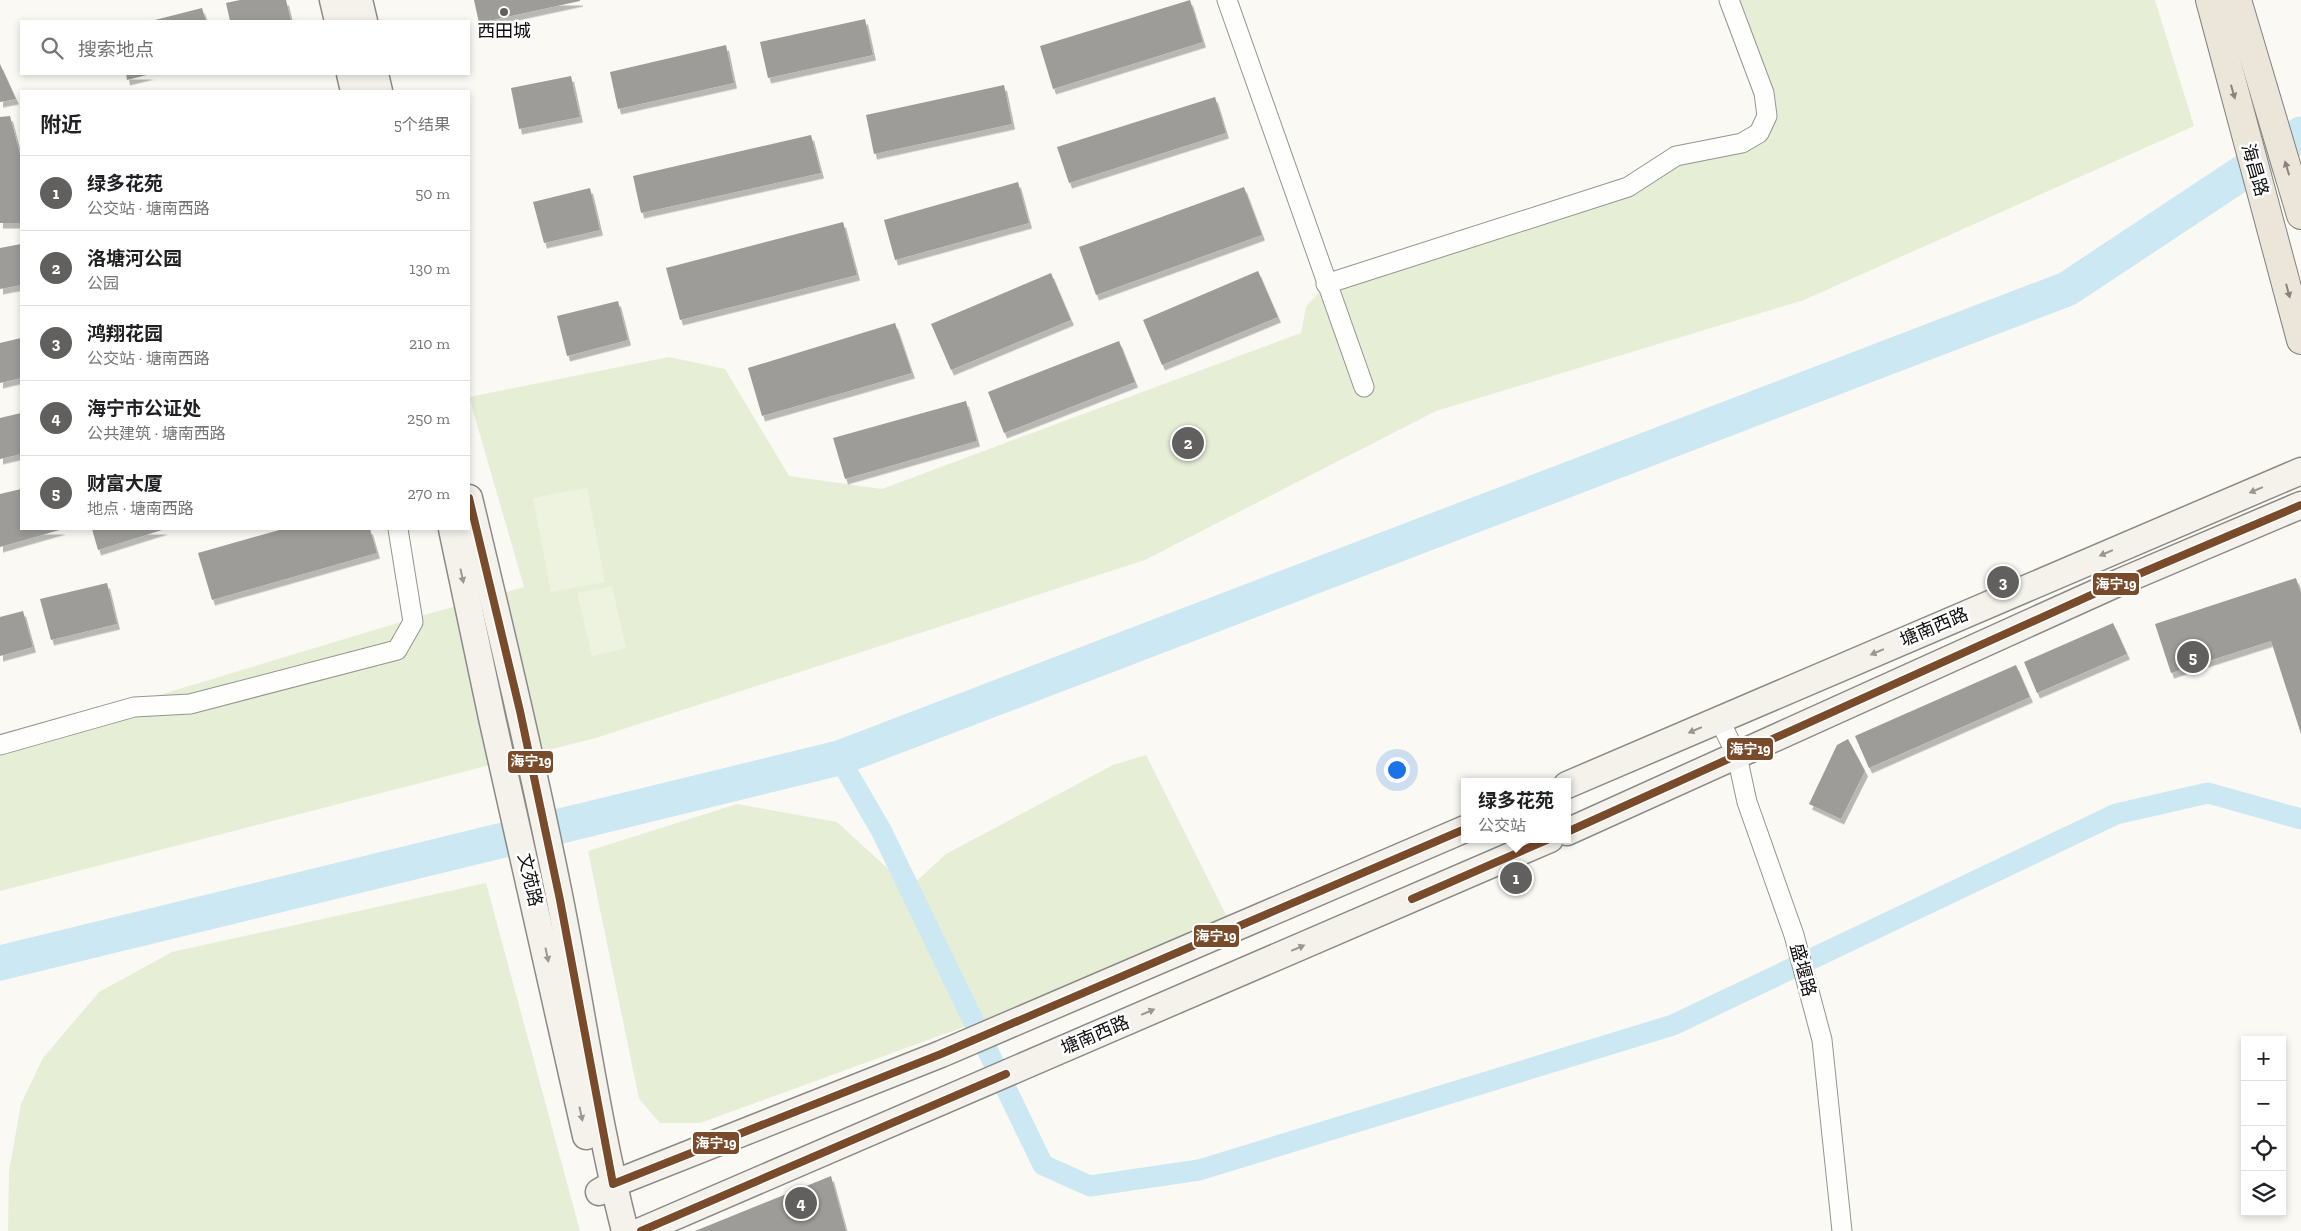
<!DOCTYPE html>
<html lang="zh">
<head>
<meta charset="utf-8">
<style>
  :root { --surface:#fff; --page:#f2f2f2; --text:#202124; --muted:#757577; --line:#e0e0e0; --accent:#61605e }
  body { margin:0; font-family:"Zilla Slab","Noto Sans SC",serif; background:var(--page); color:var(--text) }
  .controls { position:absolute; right:15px; bottom:15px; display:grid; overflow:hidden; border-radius:0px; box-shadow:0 2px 8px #0003 }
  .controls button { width:45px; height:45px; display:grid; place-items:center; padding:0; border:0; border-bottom:1px solid var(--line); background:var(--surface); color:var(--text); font:25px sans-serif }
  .you { position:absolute; left:1396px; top:769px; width:18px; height:18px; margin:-12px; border:4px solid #fff; border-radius:50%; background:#1a73e8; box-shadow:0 0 0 8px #1a73e833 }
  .badge { display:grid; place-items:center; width:32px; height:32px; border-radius:50%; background:var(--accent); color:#fff; font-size:16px; font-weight:700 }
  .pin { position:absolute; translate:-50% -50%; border:2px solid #fff; box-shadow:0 1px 5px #0006 }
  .popup { position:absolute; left:1461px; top:778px; width:110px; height:65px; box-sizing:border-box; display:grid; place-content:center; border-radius:0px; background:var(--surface); filter:drop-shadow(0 1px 4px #0005); font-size:16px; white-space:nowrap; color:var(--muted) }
  .popup b { font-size:19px; color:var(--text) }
  .popup::after { content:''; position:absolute; left:50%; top:100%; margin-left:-10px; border:10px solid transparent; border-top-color:var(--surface) }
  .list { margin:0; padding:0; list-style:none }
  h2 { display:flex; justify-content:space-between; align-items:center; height:65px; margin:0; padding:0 20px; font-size:21px }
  h2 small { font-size:16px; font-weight:400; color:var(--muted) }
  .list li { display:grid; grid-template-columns:32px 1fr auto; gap:15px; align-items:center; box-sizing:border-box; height:75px; padding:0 20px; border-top:1px solid var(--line) }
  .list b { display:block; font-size:19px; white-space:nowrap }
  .list p { margin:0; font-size:16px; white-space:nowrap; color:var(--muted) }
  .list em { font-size:16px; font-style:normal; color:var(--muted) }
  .icon { flex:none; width:28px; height:28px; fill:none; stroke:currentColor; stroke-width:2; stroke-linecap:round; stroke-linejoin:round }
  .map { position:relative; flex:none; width:2301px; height:1231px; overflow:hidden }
  .search { position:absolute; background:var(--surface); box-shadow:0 2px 8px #0003; left:20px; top:20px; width:450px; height:55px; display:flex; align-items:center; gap:12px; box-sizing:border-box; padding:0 18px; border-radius:0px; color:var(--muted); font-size:19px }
  .panel { position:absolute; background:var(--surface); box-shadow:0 2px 8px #0003; left:20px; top:90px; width:450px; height:440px; border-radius:0px }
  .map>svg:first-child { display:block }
  .green { fill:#e6efd5 }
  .pitch { fill:#eef3df }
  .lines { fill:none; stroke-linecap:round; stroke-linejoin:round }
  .canal { stroke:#cce8f2; stroke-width:21 }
  .river { stroke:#cce8f2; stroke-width:35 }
  .building { fill:#9e9c99; filter:url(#shadow) }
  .minor-casing { stroke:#949492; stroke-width:21 }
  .secondary-casing { stroke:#8b8a88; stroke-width:29 }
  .primary-casing { stroke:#82817f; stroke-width:30 }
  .minor { stroke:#fefefd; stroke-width:19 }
  .secondary { stroke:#f4f2eb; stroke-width:26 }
  .primary { stroke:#ebe5da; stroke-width:28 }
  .bus-1-casing { stroke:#fff; stroke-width:11 }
  .bus-1 { stroke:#7a4b2a; stroke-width:8 }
  .oneway { fill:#88847e }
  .oneway2 { fill:#989793 }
  .poi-dot { fill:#61605e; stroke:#fff; stroke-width:2 }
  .labels { text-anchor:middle; stroke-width:5; stroke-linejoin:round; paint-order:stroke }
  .poi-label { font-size:18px; fill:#0e0e0e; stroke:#fff }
  .street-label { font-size:18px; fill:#0e0e0e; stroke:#fff }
  .line-badge { stroke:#fff; stroke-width:2 }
  .badge-label { font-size:14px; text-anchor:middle; font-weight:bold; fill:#fff }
</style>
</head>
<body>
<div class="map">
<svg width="2301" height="1231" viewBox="0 0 2301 1231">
  <defs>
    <filter id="shadow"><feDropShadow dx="3" dy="5.5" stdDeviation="0" flood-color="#0004"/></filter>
  </defs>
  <rect width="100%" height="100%" fill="#faf9f4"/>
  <g class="green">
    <path d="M 1729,0 L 2155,0 L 2194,126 L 1804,300 L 1436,411 L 1145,560 L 599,737 L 0,891 L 0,743 L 424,615 L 524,587 L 469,397 L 669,357 L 725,369 L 789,476 L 882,489 L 1301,333 L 1306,307 L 1326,284 L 1628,187 L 1676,156 L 1742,143 L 1767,116 Z"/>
    <path d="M 1146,755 L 1233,929 L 700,1123 L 660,1123 L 639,1099 L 588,851 L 737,804 L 837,822 L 909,888 L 946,854 L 1113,765 Z"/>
    <path d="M 486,883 L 580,1231 L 8,1231 L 9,1171 L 21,1104 L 43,1058 L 99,992 L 172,952 Z"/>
  </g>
  <g class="pitch">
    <path d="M 587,488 L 605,582 L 551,592 L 533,498 Z"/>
    <path d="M 612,586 L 626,648 L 592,656 L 577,593 Z"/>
  </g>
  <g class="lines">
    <path class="canal" d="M 839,758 L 881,830 L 1043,1165 L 1090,1186 L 1199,1170 L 1673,1025 L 2116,814 L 2208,793 L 2301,819"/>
    <path class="river" d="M 0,963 L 839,758 L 2067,289 L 2301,134"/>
  </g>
  <g class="building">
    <path d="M 240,0 L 286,0 L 291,21 L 230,21 L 226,3 Z"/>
    <path d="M 474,0 L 580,0 L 580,1 L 479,23 Z"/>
    <path d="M 1190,0 L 1203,42 L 1053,89 L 1040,46 Z"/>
    <path d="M 202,8 L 206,21 L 151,21 Z"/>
    <path d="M 865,19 L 873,55 L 768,78 L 760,42 Z"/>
    <path d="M 726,45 L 734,83 L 618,109 L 610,72 Z"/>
    <path d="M 0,64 L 16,99 L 0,102 Z"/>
    <path d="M 126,74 L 151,74 L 127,80 Z"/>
    <path d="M 571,76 L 580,117 L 519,129 L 511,88 Z"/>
    <path d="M 1004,85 L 1012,124 L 874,154 L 866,115 Z"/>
    <path d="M 1215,97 L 1226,133 L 1069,183 L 1057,147 Z"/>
    <path d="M 10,116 L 21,158 L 21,223 L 0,223 L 0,117 Z"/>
    <path d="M 811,135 L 821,173 L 641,213 L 633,176 Z"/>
    <path d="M 1018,182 L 1029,223 L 895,260 L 884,220 Z"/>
    <path d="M 1244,187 L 1262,235 L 1096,295 L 1079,247 Z"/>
    <path d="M 590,188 L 600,230 L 544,243 L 533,202 Z"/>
    <path d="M 843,222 L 857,275 L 680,320 L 666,268 Z"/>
    <path d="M 21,244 L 21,285 L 0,289 L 0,248 Z"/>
    <path d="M 1258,271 L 1278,317 L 1162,365 L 1143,320 Z"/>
    <path d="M 1051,273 L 1071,320 L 951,370 L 931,324 Z"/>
    <path d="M 618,301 L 628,340 L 567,356 L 557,316 Z"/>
    <path d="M 895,323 L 912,373 L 762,416 L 748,368 Z"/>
    <path d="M 21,338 L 21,378 L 0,383 L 0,343 Z"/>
    <path d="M 1119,341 L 1135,382 L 1004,433 L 988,392 Z"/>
    <path d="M 966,401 L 977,441 L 845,479 L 833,438 Z"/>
    <path d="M 21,413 L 21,454 L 0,459 L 0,418 Z"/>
    <path d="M 21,489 L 21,529 L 63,529 L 0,547 L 0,494 Z"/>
    <path d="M 92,529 L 165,529 L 98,550 Z"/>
    <path d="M 283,529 L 370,529 L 377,553 L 212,600 L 198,553 Z"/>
    <path d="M 2296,578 L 2301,593 L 2301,734 L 2271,641 L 2171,673 L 2155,624 Z"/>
    <path d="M 107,583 L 117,624 L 51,640 L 40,599 Z"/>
    <path d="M 23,611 L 33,647 L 0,656 L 0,617 Z"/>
    <path d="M 2113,623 L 2127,654 L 2037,693 L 2024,662 Z"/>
    <path d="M 2016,665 L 2030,697 L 1869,768 L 1855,736 Z"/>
    <path d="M 1848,739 L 1865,771 L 1841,819 L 1809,804 L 1837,745 Z"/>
    <path d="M 831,1176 L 846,1231 L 695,1231 Z"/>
  </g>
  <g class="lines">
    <defs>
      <g id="minor">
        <path d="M 1227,0 L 1364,387"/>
        <path d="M 1326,284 L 1628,187 L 1676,156 L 1742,143 L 1759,133 L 1767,116 L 1764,93 L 1729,0"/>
        <path d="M 1719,719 L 1737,756 L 1747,802 L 1794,935 L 1822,1040 L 1842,1231"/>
        <path d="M 0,745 L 134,707 L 190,704 L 397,650 L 413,622 L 398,529"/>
      </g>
      <g id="secondary">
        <path d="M 333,0 L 338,21"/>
        <path d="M 359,0 L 364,21"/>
        <path d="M 350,74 L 354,91"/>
        <path d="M 375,74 L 379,91"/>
        <path d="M 469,498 C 501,632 533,765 560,900 C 582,1010 597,1122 625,1231"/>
        <path d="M 452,529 L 492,718 L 586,1136"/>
        <path d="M 1567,785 L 2301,471"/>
        <path d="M 1567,832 L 2120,582 L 2301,505"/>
        <path d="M 599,1192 L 613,1184 L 941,1054 L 1465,829"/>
        <path d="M 641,1231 L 1550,839"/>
      </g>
      <g id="primary">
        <path d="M 2210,0 L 2301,340"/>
        <path d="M 2237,0 L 2301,215"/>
      </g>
    </defs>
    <use href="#minor" class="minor-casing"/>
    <use href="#secondary" class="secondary-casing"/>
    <use href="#primary" class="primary-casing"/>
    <use href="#minor" class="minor"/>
    <use href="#secondary" class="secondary"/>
    <use href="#primary" class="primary"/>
    <defs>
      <g id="bus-1">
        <path d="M 469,498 L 520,711 L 560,900 L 613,1184 L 941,1054 L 1465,829"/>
        <path d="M 1567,832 L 2120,582 L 2301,505"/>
        <path d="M 1412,899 L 1549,839"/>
        <path d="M 641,1231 L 1006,1074"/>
      </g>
    </defs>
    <use href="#bus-1" class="bus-1-casing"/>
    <use href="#bus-1" class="bus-1"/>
  </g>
  <defs><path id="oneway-solid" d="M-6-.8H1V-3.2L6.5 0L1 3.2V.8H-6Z" transform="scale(1.25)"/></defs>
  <g class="oneway">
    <use href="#oneway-solid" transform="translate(2233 92) rotate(74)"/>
    <use href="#oneway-solid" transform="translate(2287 168) rotate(-107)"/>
    <use href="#oneway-solid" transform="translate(2288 291) rotate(75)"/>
  </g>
  <g class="oneway2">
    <use href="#oneway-solid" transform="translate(2256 490) rotate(157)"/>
    <use href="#oneway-solid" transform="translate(2106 553) rotate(157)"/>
    <use href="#oneway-solid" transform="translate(462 576) rotate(78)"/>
    <use href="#oneway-solid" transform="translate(1877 652) rotate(157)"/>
    <use href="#oneway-solid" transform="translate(1695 730) rotate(157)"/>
    <use href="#oneway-solid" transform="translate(1298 948) rotate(-23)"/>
    <use href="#oneway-solid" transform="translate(547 955) rotate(78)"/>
    <use href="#oneway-solid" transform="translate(1148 1012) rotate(-23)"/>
    <use href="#oneway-solid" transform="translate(581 1114) rotate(78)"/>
  </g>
  <circle class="poi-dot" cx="504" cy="12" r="5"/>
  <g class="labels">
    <g class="poi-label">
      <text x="504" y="37">西田城</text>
    </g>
    <g class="street-label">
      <text transform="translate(2255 170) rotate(74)" y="6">海昌路</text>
      <text transform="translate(1934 627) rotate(-23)" y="6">塘南西路</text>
      <text transform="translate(530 880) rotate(77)" y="6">文苑路</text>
      <text transform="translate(1803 970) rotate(75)" y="6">盛堰路</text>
      <text transform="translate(1095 1035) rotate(-23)" y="6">塘南西路</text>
    </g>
  </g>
  <g class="line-badge">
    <rect x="2092" y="572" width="48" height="24" rx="5" fill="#7a4b2a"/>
    <rect x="1726" y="737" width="48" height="24" rx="5" fill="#7a4b2a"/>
    <rect x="507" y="750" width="47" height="24" rx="5" fill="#7a4b2a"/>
    <rect x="1193" y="924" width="47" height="24" rx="5" fill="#7a4b2a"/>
    <rect x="692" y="1131" width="48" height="24" rx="5" fill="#7a4b2a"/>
  </g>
  <g class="badge-label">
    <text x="2116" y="589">海宁19</text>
    <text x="1750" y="754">海宁19</text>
    <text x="531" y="766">海宁19</text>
    <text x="1216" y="941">海宁19</text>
    <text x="716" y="1148">海宁19</text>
  </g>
</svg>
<div class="controls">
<button>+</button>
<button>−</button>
<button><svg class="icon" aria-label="locate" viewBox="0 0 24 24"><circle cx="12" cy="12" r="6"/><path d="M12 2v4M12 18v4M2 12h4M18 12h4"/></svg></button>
<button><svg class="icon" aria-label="layers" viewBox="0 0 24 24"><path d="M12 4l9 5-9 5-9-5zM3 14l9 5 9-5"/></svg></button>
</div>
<div class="you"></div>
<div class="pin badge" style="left:1516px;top:878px">1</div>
<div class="popup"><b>绿多花苑</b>公交站</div>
<div class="pin badge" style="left:1188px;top:443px">2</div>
<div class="pin badge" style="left:2003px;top:582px">3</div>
<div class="pin badge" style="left:801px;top:1203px">4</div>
<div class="pin badge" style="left:2193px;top:657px">5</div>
<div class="search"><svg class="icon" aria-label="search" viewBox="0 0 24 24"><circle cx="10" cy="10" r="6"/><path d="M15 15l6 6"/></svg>搜索地点</div>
<section class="panel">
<h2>附近<small>5个结果</small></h2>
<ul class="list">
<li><span class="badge">1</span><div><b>绿多花苑</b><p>公交站 · 塘南西路</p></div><em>50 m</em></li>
<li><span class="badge">2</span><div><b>洛塘河公园</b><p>公园</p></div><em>130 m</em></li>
<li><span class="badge">3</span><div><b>鸿翔花园</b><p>公交站 · 塘南西路</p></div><em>210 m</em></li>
<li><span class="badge">4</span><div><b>海宁市公证处</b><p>公共建筑 · 塘南西路</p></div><em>250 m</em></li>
<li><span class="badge">5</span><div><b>财富大厦</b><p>地点 · 塘南西路</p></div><em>270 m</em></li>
</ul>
</section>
</div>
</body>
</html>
